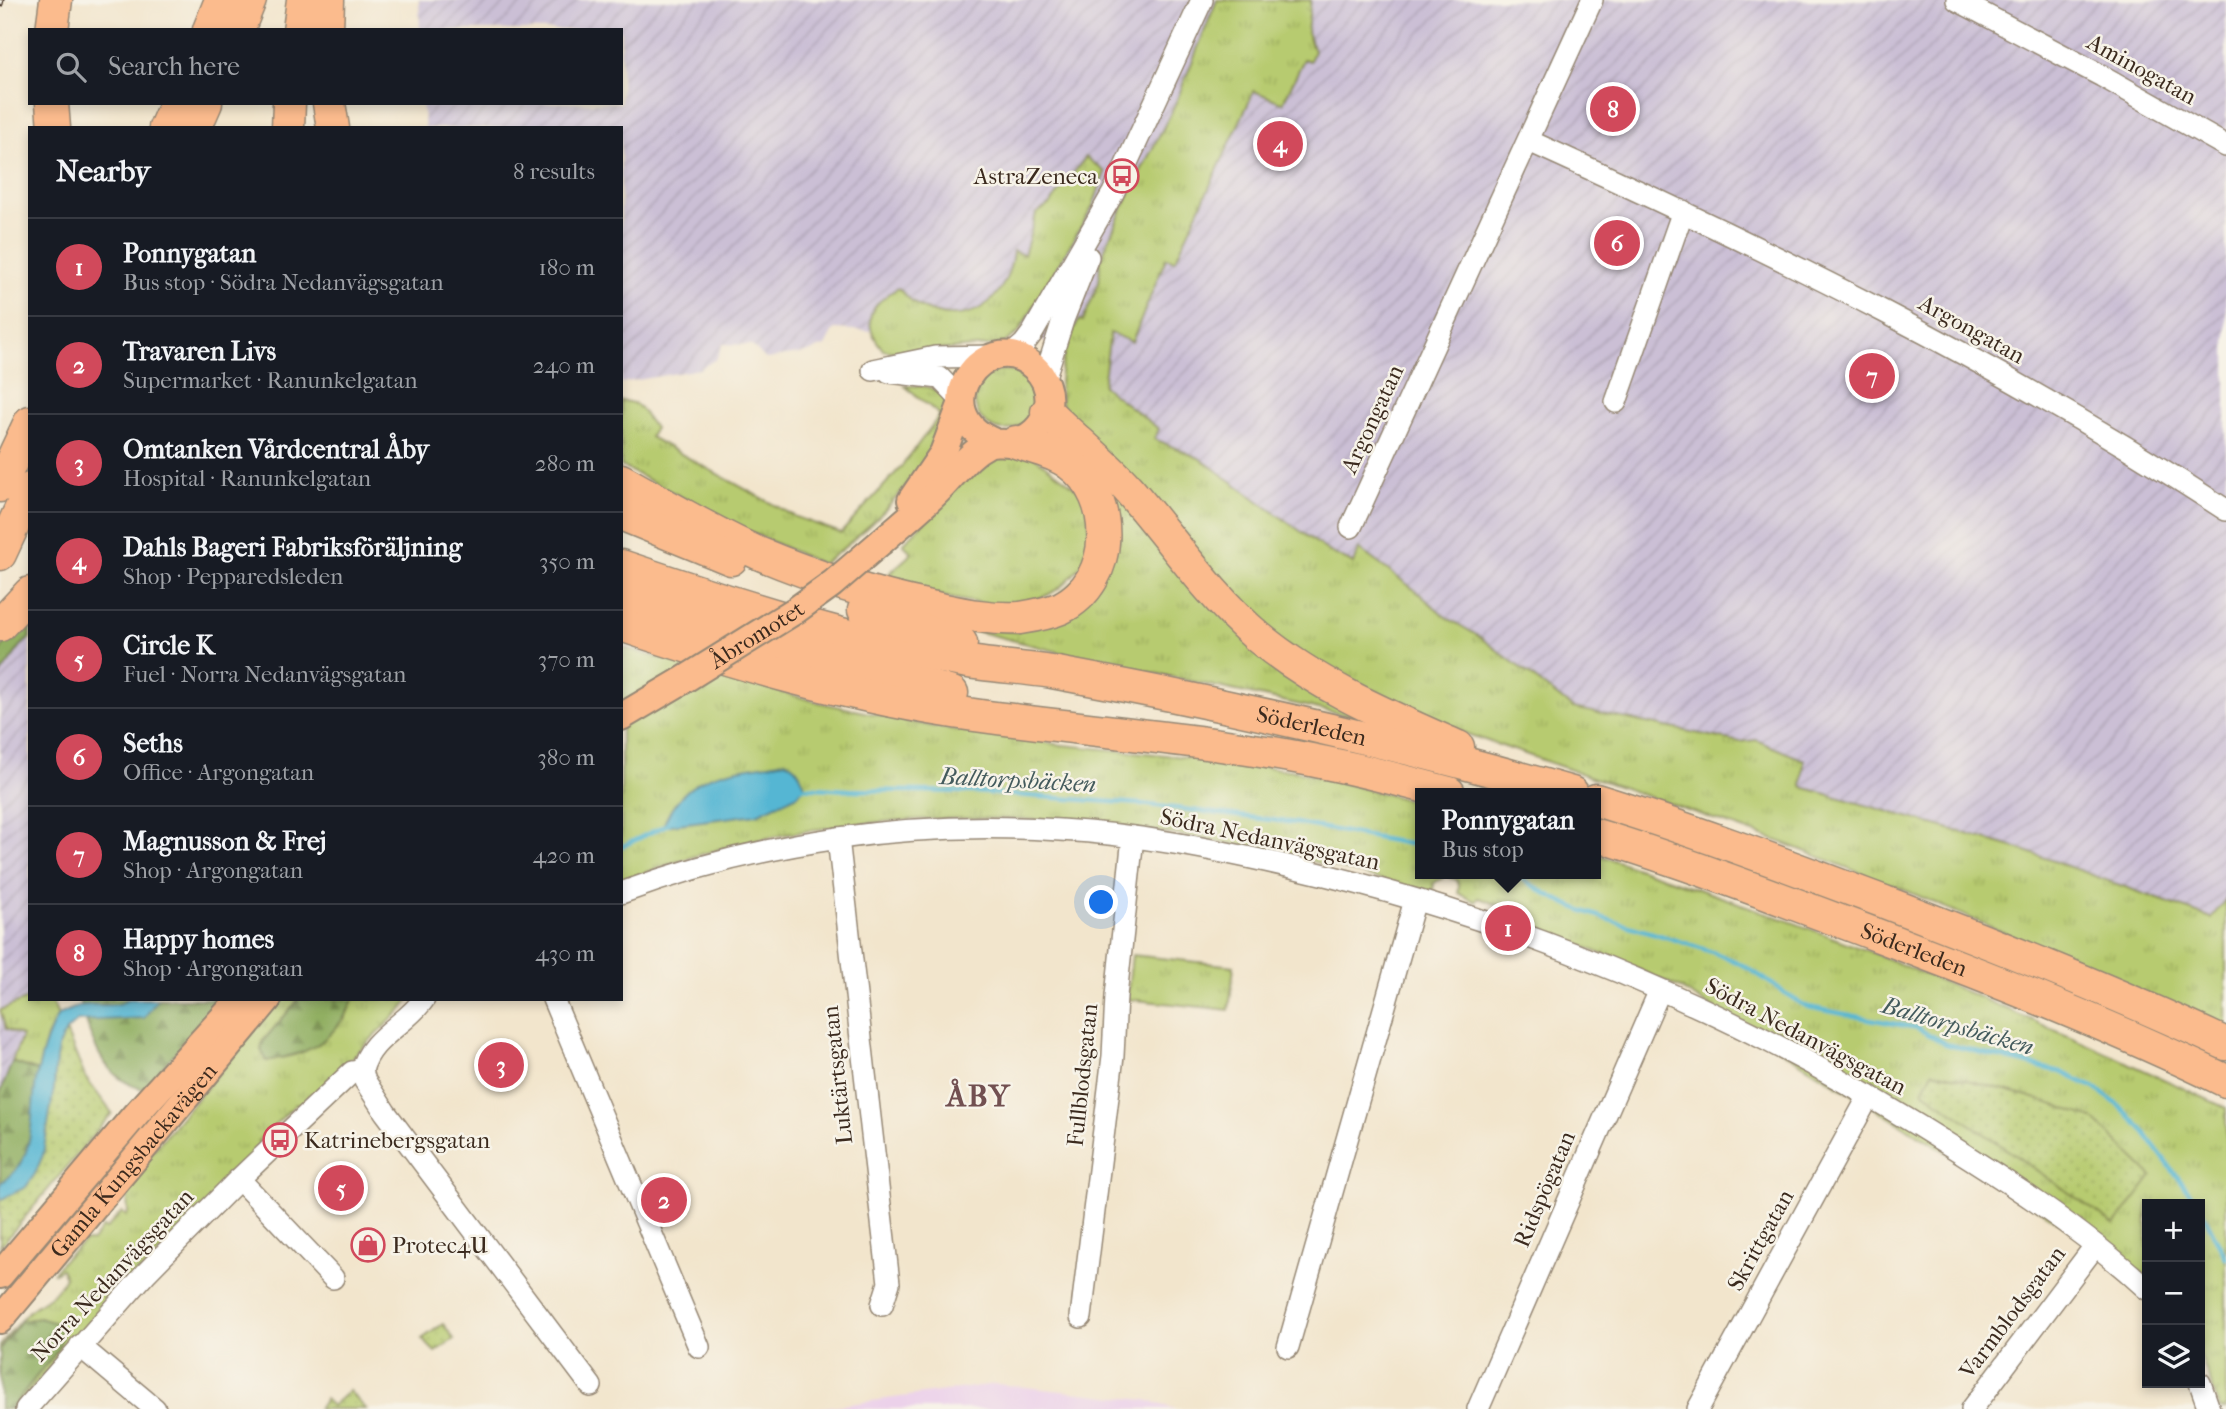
<!DOCTYPE html>
<html lang="en">
<head>
<meta charset="utf-8">
<style>
  :root { --surface:#171b24; --page:#20242c; --text:#f1f3f6; --muted:#9ea1a6; --line:#363941; --accent:#d1495b }
  body { margin:0; font-family:"IM FELL French Canon",serif; background:var(--page); color:var(--text) }
  .controls { position:absolute; right:21px; bottom:21px; display:grid; overflow:hidden; border-radius:0px; box-shadow:0 4px 10px #0003 }
  .controls button { width:63px; height:63px; display:grid; place-items:center; padding:0; border:0; border-bottom:2px solid var(--line); background:var(--surface); color:var(--text); font:35px sans-serif }
  .you { position:absolute; left:1102px; top:903px; width:24px; height:24px; margin:-18px; border:5px solid #fff; border-radius:50%; background:#1a73e8; box-shadow:0 0 0 10px #1a73e833 }
  .badge { display:grid; place-items:center; width:46px; height:46px; border-radius:50%; background:var(--accent); color:#fff; font-size:23px; font-weight:700 }
  .pin { position:absolute; translate:-50% -50%; border:4px solid #fff; box-shadow:0 2px 7px #0006 }
  .popup { position:absolute; left:1415px; top:788px; width:186px; height:91px; box-sizing:border-box; display:grid; place-content:center; border-radius:0px; background:var(--surface); filter:drop-shadow(0 2px 5px #0005); font-size:23px; white-space:nowrap; color:var(--muted) }
  .popup b { font-size:26px; color:var(--text) }
  .popup::after { content:''; position:absolute; left:50%; top:100%; margin-left:-14px; border:14px solid transparent; border-top-color:var(--surface) }
  .list { margin:0; padding:0; list-style:none }
  h2 { display:flex; justify-content:space-between; align-items:center; height:91px; margin:0; padding:0 28px; font-size:30px }
  h2 small { font-size:23px; font-weight:400; color:var(--muted) }
  .list li { display:grid; grid-template-columns:46px 1fr auto; gap:21px; align-items:center; box-sizing:border-box; height:98px; padding:0 28px; border-top:2px solid var(--line) }
  .list b { display:block; font-size:26px; white-space:nowrap }
  .list p { margin:0; font-size:23px; white-space:nowrap; color:var(--muted) }
  .list em { font-size:23px; font-style:normal; color:var(--muted) }
  .icon { flex:none; width:38px; height:38px; fill:none; stroke:currentColor; stroke-width:2; stroke-linecap:round; stroke-linejoin:round }
  .map { position:relative; flex:none; width:2226px; height:1409px; overflow:hidden }
  .search { position:absolute; background:var(--surface); box-shadow:0 4px 10px #0003; left:28px; top:28px; width:595px; height:77px; display:flex; align-items:center; gap:18px; box-sizing:border-box; padding:0 24px; border-radius:0px; color:var(--muted); font-size:26px }
  .panel { position:absolute; background:var(--surface); box-shadow:0 4px 10px #0003; left:28px; top:126px; width:595px; height:875px; border-radius:0px }
  .map>svg:first-child { display:block }
  .built { fill:#ecd1ea }
  .industrial { fill:url(#industrial-furrows) }
  .grass { fill:url(#grass-tufts); stroke:#797a46; stroke-width:2 }
  .forest { fill:url(#forest-firs); stroke:#666c40; stroke-width:2 }
  .park { fill:url(#park-dots); stroke:#797a46; stroke-width:2 }
  .water { fill:#54b6d3; stroke:#487078; stroke-width:2 }
  .lines { fill:none; stroke-linecap:round; stroke-linejoin:round }
  .stream { stroke:#54b6d3; stroke-width:4.5 }
  .minor-casing { stroke:#968875; stroke-width:24 }
  .major-casing { stroke:#968875; stroke-width:30 }
  .highway-casing { stroke:#968875; stroke-width:35 }
  .minor { stroke:#fff; stroke-width:21 }
  .major { stroke:#fbbb8d; stroke-width:26 }
  .highway { stroke:#fbbb8d; stroke-width:32 }
  .rail-casing { stroke:#3b2a1e; stroke-width:7 }
  .rail { stroke:#f7f3e8; stroke-width:4.5; stroke-dasharray:13; stroke-linecap:butt }
  .major-bridge-casing { stroke:#968875; stroke-width:30; stroke-linecap:butt }
  .major-bridge { stroke:#fbbb8d; stroke-width:26 }
  .labels { text-anchor:middle; stroke-width:5; stroke-linejoin:round; paint-order:stroke }
  .street-label { font-size:23px; fill:#3b2a1e; stroke:#f7f3e8 }
  .poi-label { font-size:23px; fill:#3b2a1e; stroke:#f7f3e8; text-anchor:start }
  .water-label { font-size:24px; font-style:italic; fill:#445b5d; stroke:#f7f3e8 }
  .district-label { font-size:30px; font-weight:bold; letter-spacing:2px; fill:#725051; stroke:#f7f3e8 }
</style>
</head>
<body>
<div class="map">
<svg width="2226" height="1409" viewBox="0 0 2226 1409">
  <defs>
    <pattern id="industrial-furrows" width="10" height="10" patternUnits="userSpaceOnUse" patternTransform="scale(1.75)"><rect width="10" height="10" fill="#cbbfd5"/><path d="M-1 1l2-2M0 10L10 0M9 11l2-2" fill="none" stroke="#afa4b6"/></pattern>
    <pattern id="grass-tufts" width="24" height="20" patternUnits="userSpaceOnUse" patternTransform="scale(1.75)"><rect width="24" height="20" fill="#b7cb6f"/><path d="M3 7l-1-3M5 7V3M7 7l1-3M15 17l-1-3M17 17v-4M19 17l1-3" fill="none" stroke="#9eae60"/></pattern>
    <pattern id="forest-firs" width="22" height="20" patternUnits="userSpaceOnUse" patternTransform="scale(1.75)"><rect width="22" height="20" fill="#91af62"/><path d="M5 1l3.5 6h-7zM16 11l3.5 6h-7z" fill="#788f50"/></pattern>
    <pattern id="park-dots" width="8" height="8" patternUnits="userSpaceOnUse" patternTransform="scale(1.75)"><rect width="8" height="8" fill="#b7cb6f"/><path d="M2 2h.1M6 6h.1" fill="none" stroke="#9eae60" stroke-width="1.8" stroke-linecap="round"/></pattern>
  </defs>
  <rect width="100%" height="100%" fill="#f7f3e8"/>
  <filter id="ink" filterUnits="userSpaceOnUse"><feTurbulence type="fractalNoise" baseFrequency=".0143" numOctaves="2"/><feDisplacementMap in="SourceGraphic" scale="14" xChannelSelector="R" yChannelSelector="G"/><feConvolveMatrix kernelMatrix="1 2 1 2 8 2 1 2 1" color-interpolation-filters="sRGB"/></filter>
  <filter id="wash" filterUnits="userSpaceOnUse"><feTurbulence type="fractalNoise" baseFrequency=".00686" numOctaves="4" result="noise"/><feDisplacementMap in="SourceGraphic" scale="28" xChannelSelector="R" yChannelSelector="G"/><feGaussianBlur stdDeviation="1.57" result="paint"/><feColorMatrix in="noise" values="0 0 0 0 0 0 0 0 0 0 0 0 0 0 0 0 0 1.4 0 .05"/><feComposite in="paint" operator="in"/></filter>
  <g filter="url(#wash)">
    <rect width="100%" height="100%" fill="#f2e5cc"/>
    <path class="built" d="M 996,1384 L 1146,1400 L 1176,1409 L 813,1409 Z"/>
    <g class="industrial">
      <path d="M 419,0 L 2226,0 L 2226,899 L 2211,918 L 2020,849 L 1801,787 L 1756,740 L 1740,742 L 1573,708 L 1480,637 L 1446,617 L 1415,590 L 1359,550 L 1354,565 L 1328,551 L 1199,458 L 1154,439 L 1158,428 L 1013,317 L 874,331 L 834,329 L 825,346 L 805,353 L 766,359 L 751,345 L 723,344 L 716,359 L 699,369 L 621,383 L 621,128 L 425,128 L 422,103 L 621,103 L 621,30 L 420,30 Z"/>
      <path d="M 30,638 L 30,998 L 0,1010 L 0,675 L 21,646 Z"/>
      <path d="M 0,1014 L 6,1029 L 23,1036 L 0,1094 Z"/>
    </g>
    <g class="grass">
      <path d="M 1217,0 L 1311,0 L 1307,32 L 1314,51 L 1310,61 L 1304,59 L 1283,103 L 1254,91 L 1175,261 L 1166,258 L 1132,342 L 1110,333 L 1103,386 L 1159,429 L 1154,439 L 1199,458 L 1328,551 L 1354,564 L 1359,549 L 1415,590 L 1446,617 L 1480,637 L 1573,708 L 1740,742 L 1756,740 L 1804,760 L 1802,787 L 2020,849 L 2211,918 L 2226,899 L 2226,1031 L 2124,984 L 1907,891 L 1789,845 L 1412,715 L 1279,642 L 1062,408 C 1056,383 1064,341 1079,320 L 1083,321 L 1099,282 L 1100,262 L 1108,241 L 1130,192 L 1174,107 Z"/>
      <path d="M 1086,157 L 1105,172 L 1092,208 L 1018,333 L 1001,345 L 900,353 L 883,350 C 860,321 869,305 898,288 C 905,294 911,302 919,306 C 967,331 1008,302 1013,251 L 1024,255 L 1036,214 L 1050,204 Z"/>
      <circle cx="1005" cy="400" r="30"/>
      <path d="M 905,386 C 999,380 910,484 884,511 C 865,530 844,549 822,564 L 743,529 L 621,466 L 621,401 C 645,402 641,415 655,428 L 650,437 L 796,517 L 841,533 L 901,467 L 940,415 Z"/>
      <path d="M 1006,453 L 1033,456 L 1086,495 C 1087,511 1092,532 1089,548 C 1087,559 1077,571 1069,579 C 1024,628 937,593 881,581 L 912,553 L 903,544 L 976,467 L 988,460 Z"/>
      <path d="M 1098,473 L 1365,719 L 1067,654 L 960,627 L 1017,632 L 1119,541 L 1118,516 Z"/>
      <path d="M 621,647 L 817,702 L 935,727 L 1063,745 L 1205,759 L 1296,771 L 1420,803 L 1420,874 L 1596,874 L 1596,854 C 1696,888 1797,922 1895,962 C 2007,1008 2117,1057 2226,1108 L 2226,1409 L 2220,1409 L 2200,1354 L 2200,1204 L 2147,1204 L 2147,1276 L 1678,987 L 1525,921 L 1525,916 L 1485,900 L 1478,898 L 1476,902 L 1458,893 L 1459,886 L 1457,880 L 1446,876 L 1434,883 L 1433,890 L 1426,893 C 1372,877 1318,861 1263,850 C 1050,807 826,799 621,882 Z"/>
      <path d="M 1132,955 L 1234,966 L 1229,1010 L 1127,999 Z"/>
      <path d="M 30,998 L 50,999 L 58,1015 L 47,1037 L 38,1071 L 12,1062 L 22,1036 L 6,1029 L 0,1010 Z"/>
      <path d="M 281,999 L 299,999 L 263,1041 L 345,1019 L 353,999 L 410,999 L 404,1007 L 311,1098 L 304,1111 L 296,1104 L 258,1141 L 265,1148 L 79,1333 L 15,1409 L 10,1409 L 58,1350 L 0,1349 L 0,1346 C 8,1336 16,1325 25,1315 C 42,1298 52,1302 65,1277 L 61,1269 L 53,1274 L 62,1261 L 85,1241 L 92,1241 L 103,1227 L 106,1229 L 122,1212 L 126,1216 L 128,1213 L 127,1198 L 151,1153 Z"/>
    </g>
    <g class="forest">
      <path d="M 30,614 L 30,638 L 21,646 L 0,675 L 0,649 Z"/>
      <path d="M 79,999 L 223,999 L 143,1089 C 100,1078 91,1037 79,999 Z"/>
      <path d="M 299,999 L 353,999 C 346,1020 326,1043 305,1051 C 294,1056 280,1058 267,1061 L 261,1050 L 263,1041 Z"/>
      <path d="M 12,1062 L 38,1071 C 32,1109 39,1161 0,1183 L 0,1094 Z"/>
      <path d="M 39,1318 L 57,1323 L 62,1337 L 58,1350 L 10,1409 L 0,1409 L 0,1349 L 21,1321 Z"/>
    </g>
    <g class="park">
      <path d="M 66,1031 L 85,1077 L 112,1113 L 0,1247 L 0,1200 L 47,1136 L 48,1115 L 54,1088 L 56,1058 L 59,1044 Z"/>
      <path d="M 1933,1071 L 2028,1096 L 2093,1118 L 2152,1176 L 2115,1225 L 1923,1091 Z"/>
      <path d="M 443,1324 L 454,1339 L 435,1352 L 422,1339 Z"/>
      <path d="M 349,1391 L 366,1409 L 318,1409 L 325,1399 L 332,1406 Z"/>
    </g>
    <g class="water">
      <path d="M 786,761 C 797,767 801,774 805,786 L 798,795 L 757,814 L 663,826 C 686,768 734,771 786,761 Z"/>
      <path d="M 129,999 L 158,999 L 144,1018 L 77,1021 L 66,1031 L 59,1044 L 56,1058 L 54,1088 L 43,1155 L 35,1174 L 26,1187 L 0,1200 L 0,1183 C 36,1163 30,1121 35,1087 C 39,1061 46,1037 58,1015 C 66,1012 76,1006 85,1005 C 100,1003 115,1009 129,999 Z"/>
    </g>
    <g class="lines">
      <g class="stream">
        <path d="M 799,787 L 849,790 L 974,792 L 1141,804 L 1296,823 L 1420,846"/>
        <path d="M 621,847 L 668,824"/>
        <path d="M 1515,874 C 1535,887 1553,899 1576,908 C 1626,928 1680,938 1730,959 C 1759,971 1780,993 1808,1007 L 1917,1028 L 1946,1044 L 2061,1072 L 2095,1088 L 2117,1104 L 2140,1127 L 2198,1204"/>
        <path d="M 2200,1207 L 2226,1258"/>
      </g>
    </g>
  </g>
  <g filter="url(#ink)">
    <g class="lines">
      <defs>
        <g id="minor">
          <path d="M 1957,0 L 2102,76 L 2226,146"/>
          <path d="M 1529,141 C 1770,250 2004,365 2226,510"/>
          <path d="M 1010,356 L 1024,344 L 1033,332 L 1113,193 L 1202,0"/>
          <path d="M 873,370 L 935,357 L 996,356"/>
          <path d="M 889,372 L 940,378 L 961,400"/>
          <path d="M 1044,380 L 1063,320 L 1088,257"/>
          <path d="M 1616,402 L 1683,211"/>
          <path d="M 1351,527 L 1592,0"/>
          <path d="M 838,838 L 889,1283 L 882,1305"/>
          <path d="M 621,893 C 761,841 911,820 1060,830 C 1139,834 1218,850 1296,868 C 1516,919 1726,1007 1919,1126 C 1998,1175 2079,1226 2147,1289"/>
          <path d="M 553,999 L 699,1347"/>
          <path d="M 362,1071 L 365,1081 L 385,1112 L 591,1386"/>
          <path d="M 239,1179 L 333,1278"/>
          <path d="M 1081,1317 L 1113,1056 L 1116,996 L 1133,837"/>
          <path d="M 80,1346 L 155,1409"/>
          <path d="M 1288,1347 L 1415,900"/>
          <path d="M 2200,1383 L 2209,1409"/>
          <path d="M 26,1409 L 146,1273 L 239,1179 L 352,1072 L 362,1071 C 369,1038 406,1025 424,999"/>
          <path d="M 1478,1409 L 1660,990"/>
          <path d="M 1698,1409 L 1869,1096"/>
          <path d="M 1972,1409 L 2095,1246"/>
        </g>
        <g id="major">
          <path d="M 911,500 L 943,453 L 961,405"/>
          <path d="M 882,541 C 901,524 923,507 941,488 C 956,473 968,454 988,444 C 995,441 1001,443 1008,443 C 1029,441 1045,426 1048,406 C 1050,391 1045,377 1034,367 C 985,322 921,413 995,442"/>
          <path d="M 621,717 L 682,681"/>
          <path d="M 0,1275 L 136,1114 L 240,999"/>
          <path id="s1" d="M 0,1320 L 268,999"/>
        </g>
        <g id="highway">
          <path d="M 52,30 L 56,0"/>
          <path d="M 209,30 L 221,0"/>
          <path d="M 238,30 L 250,0"/>
          <path d="M 299,30 L 303,0"/>
          <path d="M 327,30 L 328,0"/>
          <path d="M 52,103 L 54,128"/>
          <path d="M 329,103 L 333,128"/>
          <path d="M 165,128 L 176,103"/>
          <path d="M 195,128 L 206,103"/>
          <path d="M 288,128 L 289,103"/>
          <path d="M 1047,412 C 1073,438 1103,461 1128,489 C 1171,538 1208,594 1258,637 C 1317,686 1388,716 1458,747"/>
          <path d="M 621,480 C 666,505 711,532 758,553 C 813,576 872,595 930,607 C 960,613 989,620 1020,618 C 1033,616 1049,613 1061,608 C 1116,581 1116,497 1070,464 C 1055,452 1033,448 1016,442"/>
          <path d="M 0,486 L 30,422"/>
          <path d="M 621,514 L 731,559"/>
          <path d="M 0,554 L 30,489"/>
          <path id="s2" d="M 621,566 C 731,603 843,639 957,660 C 988,666 1020,667 1052,672 C 1226,704 1401,743 1572,793"/>
          <path d="M 621,594 L 705,622 L 952,693"/>
          <path d="M 864,610 L 961,643"/>
          <path d="M 0,625 L 30,593"/>
          <path d="M 621,625 C 737,664 853,698 974,715 C 1091,731 1210,739 1326,763 C 1367,771 1408,782 1449,793"/>
          <path d="M 1596,800 C 1694,830 1791,867 1887,903 C 2001,947 2115,992 2226,1044"/>
          <path id="s3" d="M 1596,835 C 1691,864 1784,900 1877,935 C 1995,980 2113,1026 2226,1081"/>
        </g>
      </defs>
      <use href="#minor" class="minor-casing"/>
      <use href="#major" class="major-casing"/>
      <use href="#highway" class="highway-casing"/>
      <use href="#minor" class="minor"/>
      <use href="#major" class="major"/>
      <use href="#highway" class="highway"/>
      <defs>
        <path id="rail" d="M 0,4 L 1,0"/>
      </defs>
      <use href="#rail" class="rail-casing"/>
      <use href="#rail" class="rail"/>
      <defs>
        <g id="major-bridge">
          <path id="s4" d="M 682,681 L 796,610 L 832,584 L 882,541"/>
        </g>
      </defs>
      <use href="#major-bridge" class="major-bridge-casing"/>
      <use href="#major-bridge" class="major-bridge"/>
    </g>
  </g>
  <defs>
    <symbol id="bus-ring" viewBox="-11 -11 22 22"><circle r="9.5" fill="#f7f3e8" stroke="#d1495b" stroke-width="1.5"/><path d="M-5-6H5V4H4V6H2V4H-2V6H-4V4H-5ZM-3.5-4V0h7V-4ZM-3.5 1.2v1.5H-2V1.2ZM2 1.2v1.5H3.5V1.2Z" fill="#d1495b"/></symbol>
    <symbol id="shop-ring" viewBox="-11 -11 22 22"><circle r="9.5" fill="#f7f3e8" stroke="#d1495b" stroke-width="1.5"/><path d="M-5-2.5h2.3a2.7 3.5 0 0 1 5.4 0H5L5.5 6h-11ZM-1.5-2.5h3a1.5 2.3 0 0 0-3 0Z" fill="#d1495b"/></symbol>
  </defs>
  <g fill-rule="evenodd">
    <use href="#bus-ring" x="1103" y="157" width="38" height="38"/>
    <use href="#bus-ring" x="261" y="1121" width="38" height="38"/>
    <use href="#shop-ring" x="349" y="1226" width="38" height="38"/>
  </g>
  <g class="labels">
    <g class="street-label">
      <text transform="translate(2142 69) rotate(29)" y="8">Aminogatan</text>
      <text transform="translate(1972 329) rotate(29)" y="8">Argongatan</text>
      <text transform="translate(1372 419) rotate(-65)" y="8">Argongatan</text>
      <text dy="8" stroke="none"><textPath href="#s4" startOffset="88">Åbromotet</textPath></text>
      <text dy="8" stroke="none"><textPath href="#s2" startOffset="710">Söderleden</textPath></text>
      <text transform="translate(1270 839) rotate(12)" y="8">Södra Nedanvägsgatan</text>
      <text dy="8" stroke="none"><textPath href="#s3" startOffset="338">Söderleden</textPath></text>
      <text transform="translate(1806 1036) rotate(28)" y="8">Södra Nedanvägsgatan</text>
      <text transform="translate(837 1075) rotate(-96)" y="8">Luktärtsgatan</text>
      <text transform="translate(1082 1075) rotate(-84)" y="8">Fullblodsgatan</text>
      <text dy="8" stroke="none"><textPath href="#s1" startOffset="208">Gamla Kungsbackavägen</textPath></text>
      <text transform="translate(1544 1189) rotate(-67)" y="8">Ridspögatan</text>
      <text transform="translate(1760 1240) rotate(-61)" y="8">Skrittgatan</text>
      <text transform="translate(112 1275) rotate(-47)" y="8">Norra Nedanvägsgatan</text>
      <text transform="translate(2012 1312) rotate(-53)" y="8">Varmblodsgatan</text>
    </g>
    <g class="poi-label">
      <text x="1098" y="184" text-anchor="end">AstraZeneca</text>
      <text x="304" y="1148">Katrinebergsgatan</text>
      <text x="392" y="1253">Protec4U</text>
    </g>
    <g class="water-label">
      <text transform="translate(1018 780) rotate(3)" y="8">Balltorpsbäcken</text>
      <text transform="translate(1958 1026) rotate(16)" y="8">Balltorpsbäcken</text>
    </g>
    <g class="district-label">
      <text x="979" y="1106">ÅBY</text>
    </g>
  </g>
</svg>
<div class="controls">
<button>+</button>
<button>−</button>
<button><svg class="icon" aria-label="layers" viewBox="0 0 24 24"><path d="M12 4l9 5-9 5-9-5zM3 14l9 5 9-5"/></svg></button>
</div>
<div class="you"></div>
<div class="pin badge" style="left:1508px;top:928px">1</div>
<div class="popup"><b>Ponnygatan</b>Bus stop</div>
<div class="pin badge" style="left:664px;top:1200px">2</div>
<div class="pin badge" style="left:501px;top:1065px">3</div>
<div class="pin badge" style="left:1280px;top:144px">4</div>
<div class="pin badge" style="left:341px;top:1188px">5</div>
<div class="pin badge" style="left:1617px;top:243px">6</div>
<div class="pin badge" style="left:1872px;top:376px">7</div>
<div class="pin badge" style="left:1613px;top:109px">8</div>
<div class="search"><svg class="icon" aria-label="search" viewBox="0 0 24 24"><circle cx="10" cy="10" r="6"/><path d="M15 15l6 6"/></svg>Search here</div>
<section class="panel">
<h2>Nearby<small>8 results</small></h2>
<ul class="list">
<li><span class="badge">1</span><div><b>Ponnygatan</b><p>Bus stop · Södra Nedanvägsgatan</p></div><em>180 m</em></li>
<li><span class="badge">2</span><div><b>Travaren Livs</b><p>Supermarket · Ranunkelgatan</p></div><em>240 m</em></li>
<li><span class="badge">3</span><div><b>Omtanken Vårdcentral Åby</b><p>Hospital · Ranunkelgatan</p></div><em>280 m</em></li>
<li><span class="badge">4</span><div><b>Dahls Bageri Fabriksföräljning</b><p>Shop · Pepparedsleden</p></div><em>350 m</em></li>
<li><span class="badge">5</span><div><b>Circle K</b><p>Fuel · Norra Nedanvägsgatan</p></div><em>370 m</em></li>
<li><span class="badge">6</span><div><b>Seths</b><p>Office · Argongatan</p></div><em>380 m</em></li>
<li><span class="badge">7</span><div><b>Magnusson &amp; Frej</b><p>Shop · Argongatan</p></div><em>420 m</em></li>
<li><span class="badge">8</span><div><b>Happy homes</b><p>Shop · Argongatan</p></div><em>430 m</em></li>
</ul>
</section>
</div>
</body>
</html>
